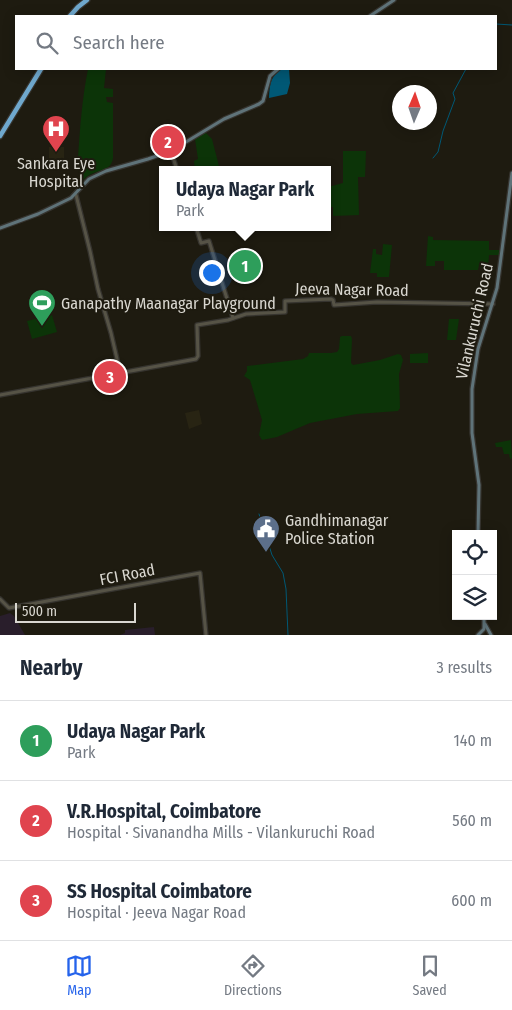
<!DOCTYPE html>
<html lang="en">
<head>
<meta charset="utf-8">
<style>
  :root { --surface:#fff; --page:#f2f2f3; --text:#1f2937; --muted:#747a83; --line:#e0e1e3; --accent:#2563eb }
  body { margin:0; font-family:"Fira Sans Condensed",sans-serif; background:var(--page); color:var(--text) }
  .controls { position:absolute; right:15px; bottom:15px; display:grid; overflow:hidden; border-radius:0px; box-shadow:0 2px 12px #0003 }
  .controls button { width:45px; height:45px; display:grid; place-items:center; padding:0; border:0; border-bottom:1px solid var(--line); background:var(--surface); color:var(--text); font:25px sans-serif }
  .compass { position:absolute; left:392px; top:85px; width:45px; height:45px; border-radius:50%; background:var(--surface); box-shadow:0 2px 12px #0003; rotate:2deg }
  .scale { position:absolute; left:15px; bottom:12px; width:121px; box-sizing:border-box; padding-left:5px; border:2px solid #d9d7d0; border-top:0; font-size:14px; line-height:18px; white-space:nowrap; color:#d9d7d0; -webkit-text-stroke:4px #1e1b10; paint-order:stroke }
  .you { position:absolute; left:211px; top:272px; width:18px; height:18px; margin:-12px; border:4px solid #fff; border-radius:50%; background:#1a73e8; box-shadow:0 0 0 8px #1a73e833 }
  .badge { display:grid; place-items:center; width:32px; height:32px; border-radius:50%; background:var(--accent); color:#fff; font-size:16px; font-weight:700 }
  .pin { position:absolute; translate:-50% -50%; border:2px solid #fff; box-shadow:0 1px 5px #0006 }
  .popup { position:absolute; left:159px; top:166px; width:172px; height:65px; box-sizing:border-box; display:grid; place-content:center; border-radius:0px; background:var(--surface); filter:drop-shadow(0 1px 4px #0005); font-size:16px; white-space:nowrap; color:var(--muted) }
  .popup b { font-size:19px; color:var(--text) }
  .popup::after { content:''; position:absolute; left:50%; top:100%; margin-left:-10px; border:10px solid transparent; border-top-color:var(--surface) }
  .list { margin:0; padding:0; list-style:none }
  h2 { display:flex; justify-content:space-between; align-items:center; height:65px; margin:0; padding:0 20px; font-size:21px }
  h2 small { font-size:16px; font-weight:400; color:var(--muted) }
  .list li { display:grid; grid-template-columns:32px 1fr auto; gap:15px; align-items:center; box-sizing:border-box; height:80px; padding:0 20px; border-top:1px solid var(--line) }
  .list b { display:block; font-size:19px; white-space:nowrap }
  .list p { margin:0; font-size:16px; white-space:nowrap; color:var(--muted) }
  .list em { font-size:16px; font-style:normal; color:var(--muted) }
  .icon { flex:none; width:28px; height:28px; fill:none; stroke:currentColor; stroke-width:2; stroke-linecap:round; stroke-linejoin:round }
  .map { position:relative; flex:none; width:512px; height:635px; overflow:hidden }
  .search { position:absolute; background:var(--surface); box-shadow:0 2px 12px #0003; left:15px; right:15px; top:15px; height:55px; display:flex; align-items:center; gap:12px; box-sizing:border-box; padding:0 18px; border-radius:0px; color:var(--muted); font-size:19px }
  .sheet { height:305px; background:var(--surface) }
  nav { display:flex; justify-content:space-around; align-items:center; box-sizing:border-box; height:70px; border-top:1px solid var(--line); background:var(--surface); font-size:14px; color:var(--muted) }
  nav a { display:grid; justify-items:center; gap:2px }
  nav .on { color:var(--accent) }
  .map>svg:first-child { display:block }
  .industrial { fill:#291e2b }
  .built { fill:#282413 }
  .green { fill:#0c3408 }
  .water { fill:#005875 }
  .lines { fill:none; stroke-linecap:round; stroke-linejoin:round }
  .stream { stroke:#005875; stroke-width:1 }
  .tertiary-casing { stroke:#36342f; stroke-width:5.5 }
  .secondary-casing { stroke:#36342f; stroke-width:5.5 }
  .trunk-casing { stroke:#36342f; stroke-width:7 }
  .tertiary { stroke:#565346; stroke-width:3 }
  .secondary { stroke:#5f7379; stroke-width:3 }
  .trunk { stroke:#6fa8cd; stroke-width:4.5 }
  .labels { text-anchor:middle; stroke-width:4; stroke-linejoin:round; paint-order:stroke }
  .poi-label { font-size:16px; fill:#d9d7d0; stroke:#1e1b10; text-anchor:start }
  .street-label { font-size:16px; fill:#d9d7d0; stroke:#1e1b10 }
</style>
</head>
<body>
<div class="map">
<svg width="512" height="635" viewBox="0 0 512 635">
  <rect width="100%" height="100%" fill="#1e1b10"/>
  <g class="industrial">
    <path d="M 10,613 L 14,616 L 25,635 L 0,635 L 0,616 Z"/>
    <path d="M 154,627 L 155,635 L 120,635 L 125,633 L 125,630 Z"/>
  </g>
  <g class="built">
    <rect x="49" y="147" width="15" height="12"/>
    <path d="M 199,410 L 202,424 L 189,429 L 185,413 Z"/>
  </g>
  <g class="green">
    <path d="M 88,69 L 106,69 L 104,88 L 113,89 L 113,97 L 106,97 L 107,102 L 113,103 L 113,158 C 111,172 98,169 88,176 C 84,178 83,182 80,185 C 81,177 77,167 78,158 C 80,128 82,99 88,69 Z"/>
    <path d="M 205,132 L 212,139 L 220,170 L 214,168 L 195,170 L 194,161 L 198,159 L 195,139 Z"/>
    <path d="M 343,151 L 366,151 L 365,177 L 358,177 L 359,215 L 333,216 L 333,207 L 328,207 L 328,187 L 343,183 Z"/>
    <path d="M 428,236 L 433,237 L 433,240 L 489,241 L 489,250 L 501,250 L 501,255 L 489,255 L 488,268 L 481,268 L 482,265 L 479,265 L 478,270 L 444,270 L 444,261 L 435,261 L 435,266 L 426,266 Z"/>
    <path d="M 383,244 L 392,245 L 389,277 L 377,277 L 377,273 L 370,273 L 373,249 L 376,249 L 376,254 L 382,255 Z"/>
    <path d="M 259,258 L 260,268 L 231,269 L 229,262 Z"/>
    <path d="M 52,315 L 57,332 L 32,339 L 27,321 Z"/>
    <path d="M 449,319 L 459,319 L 456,340 L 447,340 Z"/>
    <path d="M 342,336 L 351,336 L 352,339 L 351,363 L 353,365 L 380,360 L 398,354 L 401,355 L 403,360 L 399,374 L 400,408 L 398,411 L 357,414 L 310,423 L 277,437 L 262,440 L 259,435 L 262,420 L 250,380 L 244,376 L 247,371 L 247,366 L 303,359 L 308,356 L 309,353 L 331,353 L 337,352 L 339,349 L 340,337 Z"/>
    <path d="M 428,353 L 428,363 L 410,363 L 410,354 Z"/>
    <path d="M 511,440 L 512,458 L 510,459 L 509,454 L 504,454 L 502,447 L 496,447 L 495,443 Z"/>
  </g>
  <path class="water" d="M 282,69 L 289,69 L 290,83 L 287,94 L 269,98 C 270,84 270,77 282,69 Z"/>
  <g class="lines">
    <g class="stream">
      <path d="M 496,24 L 512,25"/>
      <path d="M 433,158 L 438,152 L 443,131 L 455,99 L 453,93 L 466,69"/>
      <path d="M 259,514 L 272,555 L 283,573 L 286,589 L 288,635"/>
    </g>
    <defs>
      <g id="tertiary">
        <path d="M 171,151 L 177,170"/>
        <path d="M 76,195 L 90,251 L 98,289 L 111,333 L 120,372"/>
        <path d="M 196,227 L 201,243 L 209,241 L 233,318"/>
        <path d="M 0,395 L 196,359 L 198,356 L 197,325 L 228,320 L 246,314 L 285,312 L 285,301 L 331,299 L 333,300 L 334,305 L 377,302 L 493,304"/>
        <path d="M 0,599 L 9,608 L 200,573 L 206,635"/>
      </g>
      <g id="secondary">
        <path d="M 370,16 L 394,0"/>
        <path d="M 0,228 L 38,214 L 71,198 L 89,179 L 106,171 L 148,159 L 171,151 L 224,119 L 259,104 L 263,101 L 270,76 L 278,69"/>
        <path d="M 478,534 L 479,485 L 472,433 L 472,389 L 478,349 L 497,288 L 512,173"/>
        <path d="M 485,624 L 491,635"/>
        <path d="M 478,635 L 484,629 L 484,616"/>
      </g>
      <g id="trunk">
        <path d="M 70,16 L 78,7 L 87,0"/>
        <path d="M 0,136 L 41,69"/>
      </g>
    </defs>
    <use href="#tertiary" class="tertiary-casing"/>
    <use href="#secondary" class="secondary-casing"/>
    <use href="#trunk" class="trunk-casing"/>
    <use href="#tertiary" class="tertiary"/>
    <use href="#secondary" class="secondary"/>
    <use href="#trunk" class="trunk"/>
  </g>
  <defs>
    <symbol id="hospital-pin" viewBox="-11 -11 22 30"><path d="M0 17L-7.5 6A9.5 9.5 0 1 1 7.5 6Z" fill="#e0444e" stroke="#1e1b10"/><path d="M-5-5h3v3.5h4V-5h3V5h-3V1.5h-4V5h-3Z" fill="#fff"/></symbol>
    <symbol id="stadium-pin" viewBox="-11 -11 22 30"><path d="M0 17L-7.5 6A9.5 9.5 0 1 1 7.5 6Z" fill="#2e9e5b" stroke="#1e1b10"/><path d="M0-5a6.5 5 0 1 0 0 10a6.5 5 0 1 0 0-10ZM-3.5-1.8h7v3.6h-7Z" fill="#fff"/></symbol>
    <symbol id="civic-pin" viewBox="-11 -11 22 30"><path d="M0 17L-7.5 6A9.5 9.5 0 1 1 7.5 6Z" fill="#5c6f8a" stroke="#1e1b10"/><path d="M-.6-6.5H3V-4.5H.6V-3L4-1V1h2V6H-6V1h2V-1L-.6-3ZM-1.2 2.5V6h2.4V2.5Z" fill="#fff"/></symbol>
  </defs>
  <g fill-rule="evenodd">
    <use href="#hospital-pin" x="40" y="113" width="32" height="43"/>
    <use href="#stadium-pin" x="26" y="287" width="32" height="43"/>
    <use href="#civic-pin" x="250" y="513" width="32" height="43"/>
  </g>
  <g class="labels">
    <g class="poi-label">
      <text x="56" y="169" text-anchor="middle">Sankara Eye<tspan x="56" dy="18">Hospital</tspan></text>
      <text x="61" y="309">Ganapathy Maanagar Playground</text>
      <text x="285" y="526">Gandhimanagar<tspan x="285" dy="18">Police Station</tspan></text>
    </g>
    <g class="street-label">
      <text transform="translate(352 289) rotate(1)" y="6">Jeeva Nagar Road</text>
      <text transform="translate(474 321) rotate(-77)" y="6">Vilankuruchi Road</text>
      <text transform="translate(127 574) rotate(-11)" y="6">FCI Road</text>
    </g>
  </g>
</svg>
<div class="controls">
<button><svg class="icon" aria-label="locate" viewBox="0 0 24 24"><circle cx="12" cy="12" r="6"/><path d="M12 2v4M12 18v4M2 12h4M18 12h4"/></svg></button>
<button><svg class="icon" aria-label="layers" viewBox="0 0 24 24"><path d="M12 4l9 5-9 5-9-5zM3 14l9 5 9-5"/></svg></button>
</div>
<svg class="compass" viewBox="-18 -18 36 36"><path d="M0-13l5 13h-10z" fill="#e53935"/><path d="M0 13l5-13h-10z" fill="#747a83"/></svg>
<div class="scale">500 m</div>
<div class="you"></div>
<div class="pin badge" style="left:245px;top:266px;background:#2e9e5b">1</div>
<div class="popup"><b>Udaya Nagar Park</b>Park</div>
<div class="pin badge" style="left:168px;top:142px;background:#e0444e">2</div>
<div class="pin badge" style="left:110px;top:377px;background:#e0444e">3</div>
<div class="search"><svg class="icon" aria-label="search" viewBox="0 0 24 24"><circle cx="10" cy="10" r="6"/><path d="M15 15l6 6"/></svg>Search here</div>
</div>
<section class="sheet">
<h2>Nearby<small>3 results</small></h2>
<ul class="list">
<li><span class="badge" style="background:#2e9e5b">1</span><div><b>Udaya Nagar Park</b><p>Park</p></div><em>140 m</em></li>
<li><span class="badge" style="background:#e0444e">2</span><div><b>V.R.Hospital, Coimbatore</b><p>Hospital · Sivanandha Mills - Vilankuruchi Road</p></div><em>560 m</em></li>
<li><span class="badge" style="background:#e0444e">3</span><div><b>SS Hospital Coimbatore</b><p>Hospital · Jeeva Nagar Road</p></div><em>600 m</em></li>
</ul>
</section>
<nav>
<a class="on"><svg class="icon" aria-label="map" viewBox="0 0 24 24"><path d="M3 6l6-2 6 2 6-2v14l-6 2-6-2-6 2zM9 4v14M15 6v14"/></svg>Map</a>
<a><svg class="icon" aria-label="directions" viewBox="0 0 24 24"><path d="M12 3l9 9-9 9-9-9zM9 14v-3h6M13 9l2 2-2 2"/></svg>Directions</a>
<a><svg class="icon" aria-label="saved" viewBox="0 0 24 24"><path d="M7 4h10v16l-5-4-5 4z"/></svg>Saved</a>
</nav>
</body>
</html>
